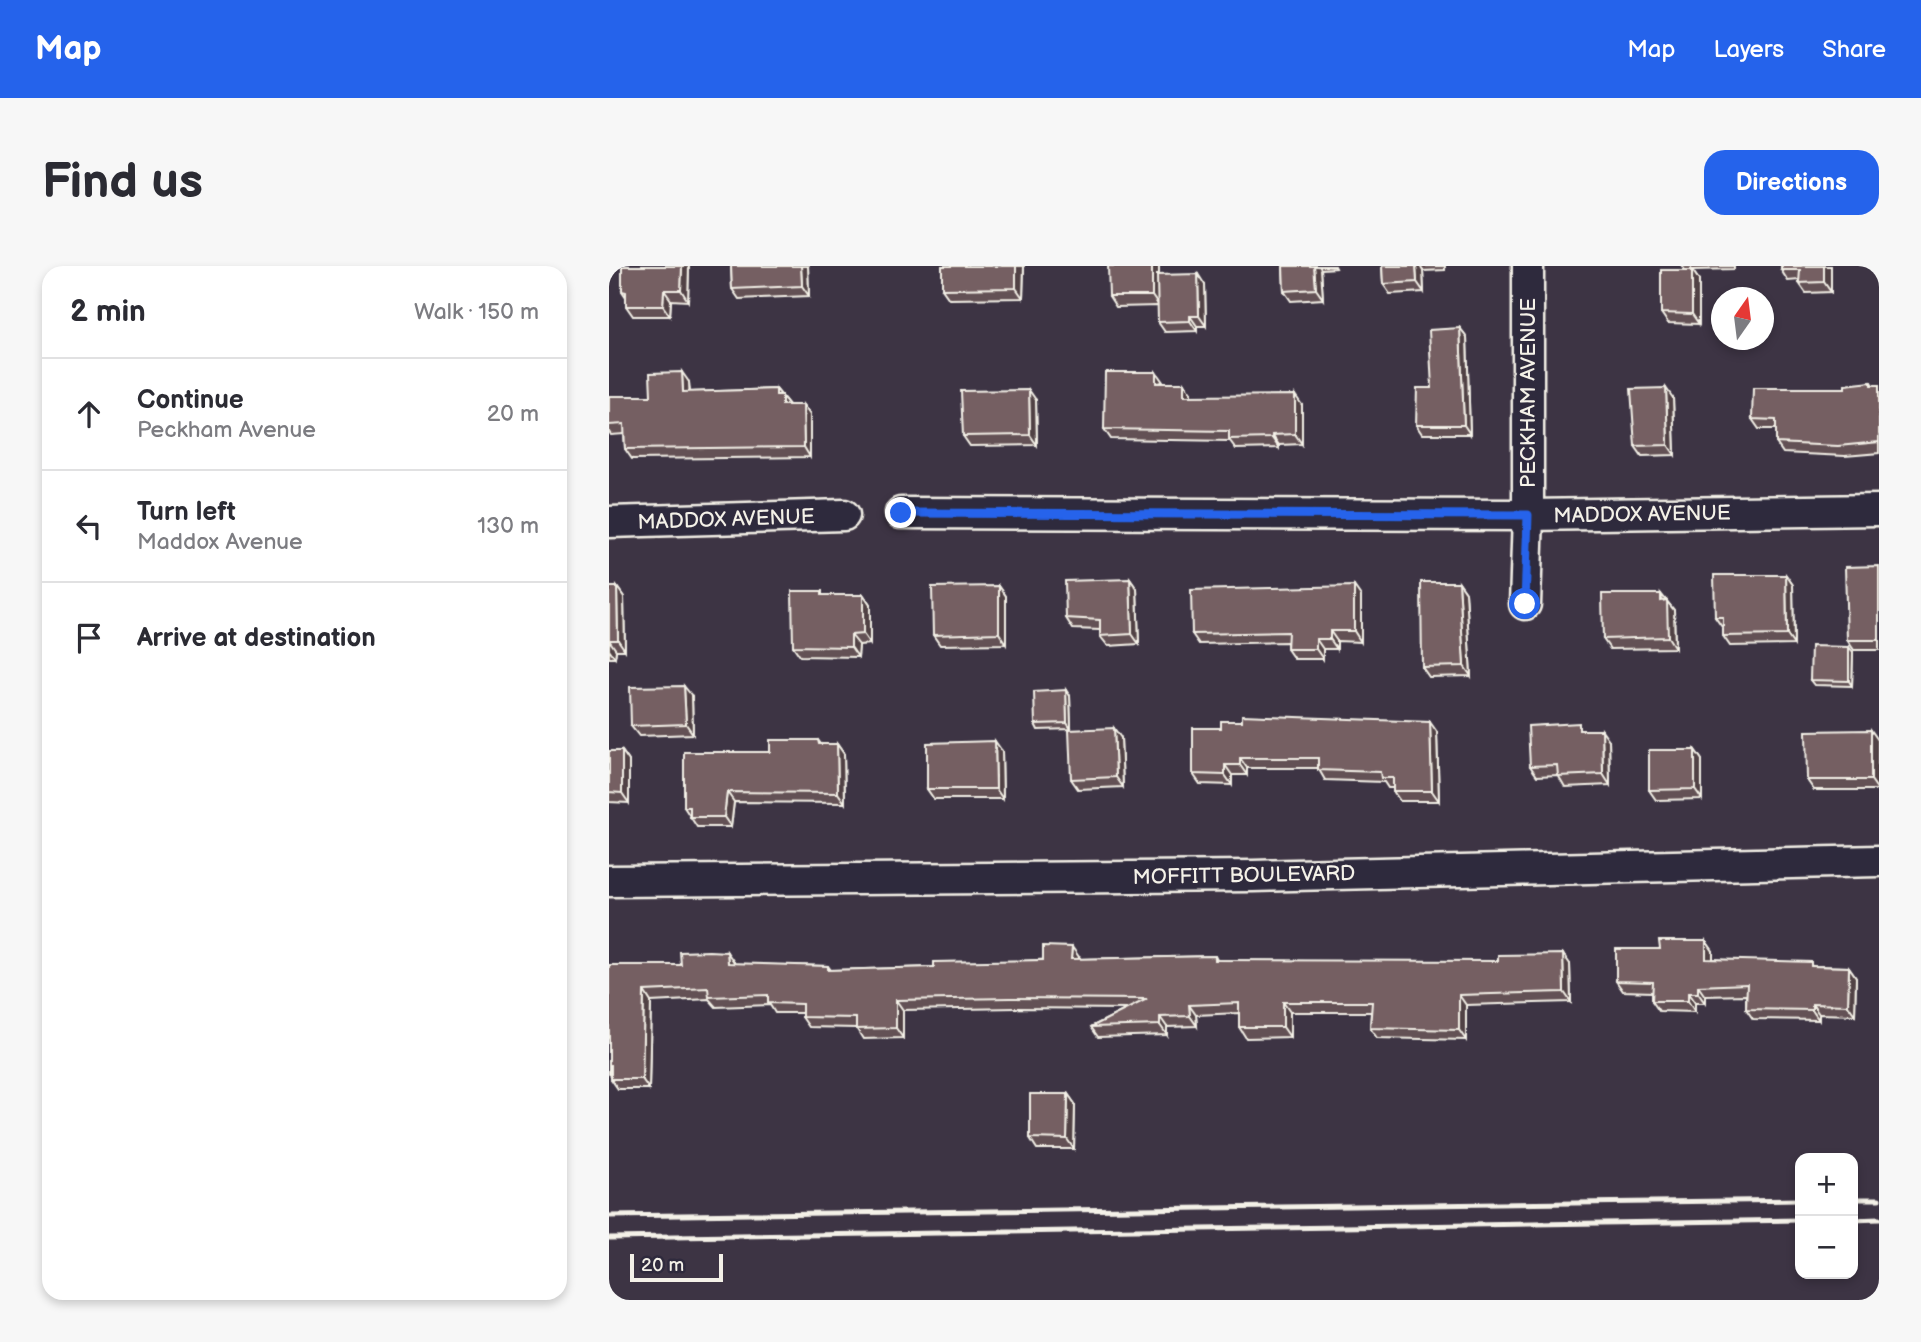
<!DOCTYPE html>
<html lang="en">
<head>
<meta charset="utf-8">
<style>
  :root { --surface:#fff; --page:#f7f7f7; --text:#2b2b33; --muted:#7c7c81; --line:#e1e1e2; --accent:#2563eb }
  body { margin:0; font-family:"Balsamiq Sans",sans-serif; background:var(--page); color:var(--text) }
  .controls { position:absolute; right:21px; bottom:21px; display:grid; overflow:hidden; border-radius:14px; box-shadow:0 4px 10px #0003 }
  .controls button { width:63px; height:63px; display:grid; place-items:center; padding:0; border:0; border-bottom:2px solid var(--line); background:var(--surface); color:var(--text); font:35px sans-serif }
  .compass { position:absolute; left:1102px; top:21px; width:63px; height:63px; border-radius:50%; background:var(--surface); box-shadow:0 4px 10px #0003; rotate:14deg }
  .scale { position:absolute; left:21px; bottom:18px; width:93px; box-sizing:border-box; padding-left:7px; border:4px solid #f4f1e8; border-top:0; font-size:19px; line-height:24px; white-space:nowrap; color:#f4f1e8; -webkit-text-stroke:5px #2f2a3d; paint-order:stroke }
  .stop { position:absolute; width:21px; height:21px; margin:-16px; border:5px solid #2563eb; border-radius:50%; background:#fff }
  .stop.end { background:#2563eb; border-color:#fff; box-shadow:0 2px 7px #0008 }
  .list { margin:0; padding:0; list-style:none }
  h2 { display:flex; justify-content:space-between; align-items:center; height:91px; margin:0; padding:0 28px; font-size:30px }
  h2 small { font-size:23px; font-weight:400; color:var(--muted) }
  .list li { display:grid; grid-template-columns:46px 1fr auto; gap:21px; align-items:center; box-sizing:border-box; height:112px; padding:0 28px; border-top:2px solid var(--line) }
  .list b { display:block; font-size:26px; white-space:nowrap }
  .list p { margin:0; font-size:23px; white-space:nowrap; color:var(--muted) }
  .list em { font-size:23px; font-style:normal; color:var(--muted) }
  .icon { flex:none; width:38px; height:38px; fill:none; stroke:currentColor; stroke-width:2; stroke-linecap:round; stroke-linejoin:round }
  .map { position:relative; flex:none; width:1270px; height:1034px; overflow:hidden; border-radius:21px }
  header { display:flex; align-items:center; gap:42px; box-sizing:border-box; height:98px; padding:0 35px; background:var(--accent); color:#fff }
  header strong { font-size:33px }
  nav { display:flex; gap:38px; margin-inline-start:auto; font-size:24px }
  .intro { display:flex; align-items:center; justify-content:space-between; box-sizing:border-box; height:168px; padding:0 42px }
  h1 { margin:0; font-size:49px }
  .button { padding:18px 32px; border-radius:21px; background:var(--accent); color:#fff; font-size:24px; font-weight:700 }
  main { display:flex; gap:42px; padding:0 42px }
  aside { flex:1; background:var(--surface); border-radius:21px; box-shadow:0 4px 10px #0003 }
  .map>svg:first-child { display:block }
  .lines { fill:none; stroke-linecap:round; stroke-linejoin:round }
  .street-casing { stroke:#f4f1e8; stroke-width:35 }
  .street { stroke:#2f2a3d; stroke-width:30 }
  .rail { stroke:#f4f1e8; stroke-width:5 }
  .wall { fill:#645154; stroke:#f4f1e8; stroke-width:2 }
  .shaded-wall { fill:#514245; stroke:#f4f1e8; stroke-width:2 }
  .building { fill:#745e62; stroke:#f4f1e8; stroke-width:2 }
  .route { stroke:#2563eb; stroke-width:9 }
  .labels { text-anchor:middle; stroke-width:5; stroke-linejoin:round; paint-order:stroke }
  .street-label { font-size:21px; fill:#f4f1e8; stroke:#2f2a3d }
</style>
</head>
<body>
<header>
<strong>Map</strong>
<nav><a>Map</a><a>Layers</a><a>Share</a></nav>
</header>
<div class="intro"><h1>Find us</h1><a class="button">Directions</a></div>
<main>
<aside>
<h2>2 min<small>Walk · 150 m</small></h2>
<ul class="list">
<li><svg class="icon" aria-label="ahead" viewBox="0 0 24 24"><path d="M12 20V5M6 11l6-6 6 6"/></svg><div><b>Continue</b><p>Peckham Avenue</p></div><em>20 m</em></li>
<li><svg class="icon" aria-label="left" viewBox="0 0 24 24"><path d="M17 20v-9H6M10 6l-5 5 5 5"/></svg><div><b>Turn left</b><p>Maddox Avenue</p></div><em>130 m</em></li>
<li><svg class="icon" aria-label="arrive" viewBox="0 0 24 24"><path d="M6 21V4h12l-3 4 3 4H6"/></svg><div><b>Arrive at destination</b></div></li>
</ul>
</aside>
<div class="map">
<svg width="1270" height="1034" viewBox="0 0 1270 1034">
  <rect width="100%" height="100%" fill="#3d3444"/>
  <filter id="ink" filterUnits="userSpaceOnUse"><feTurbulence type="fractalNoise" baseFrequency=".0143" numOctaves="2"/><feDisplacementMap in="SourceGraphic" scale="14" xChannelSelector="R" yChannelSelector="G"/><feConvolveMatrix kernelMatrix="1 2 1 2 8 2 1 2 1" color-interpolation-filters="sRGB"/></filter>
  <g filter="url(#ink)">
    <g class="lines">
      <defs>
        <g id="street">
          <path d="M 292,247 L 919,249 L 1270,244"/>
          <path d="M 0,256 L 235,249"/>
          <path d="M 916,338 L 919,249 L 919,0"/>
          <path d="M 0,615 L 644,610 L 1270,595"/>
        </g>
      </defs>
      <use href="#street" class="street-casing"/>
      <use href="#street" class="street"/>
      <g class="rail">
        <path d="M 1244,933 L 1270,933"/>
        <path d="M 0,950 L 1191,934"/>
        <path d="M 1244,954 L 1270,953"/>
        <path d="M 0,972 L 1191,954"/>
      </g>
    </g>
    <g class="wall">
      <path d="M 80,0 L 79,35 L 62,34 L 61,50 L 24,50 L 17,40 L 17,31 L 13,25 Z"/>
      <path d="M 122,0 L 199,0 L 200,30 L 130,33 L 123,23 Z"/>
      <path d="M 415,0 L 414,32 L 340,33 L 333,23 Z"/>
      <path d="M 550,0 L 550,9 L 596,19 L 597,60 L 588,60 L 588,65 L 556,66 L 549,56 L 549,40 L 507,41 L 500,30 Z"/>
      <path d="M 674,0 L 726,0 L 727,2 L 712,3 L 714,33 L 682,35 L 675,25 Z"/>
      <path d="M 773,0 L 836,0 L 836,4 L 814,5 L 815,26 L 781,28 L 774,18 Z"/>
      <path d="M 1073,0 L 1125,0 L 1125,3 L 1083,4 L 1090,14 L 1090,58 L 1059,57 L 1052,47 L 1076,4 Z"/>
      <path d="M 1222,0 L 1222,26 L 1197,27 L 1190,17 L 1190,14 L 1179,15 L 1172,4 Z"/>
      <path d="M 851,62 L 858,71 L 861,168 L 813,168 L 807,159 Z"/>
      <path d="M 80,116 L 81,126 L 167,123 L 180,139 L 194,139 L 201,149 L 201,191 L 23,193 L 16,183 L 15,168 L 2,169 L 0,166 L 0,130 L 42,130 Z"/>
      <path d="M 1262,116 L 1264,119 L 1270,119 L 1270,187 L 1236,190 L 1174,187 L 1167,177 L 1167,163 L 1150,163 L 1143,153 L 1236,122 Z"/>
      <path d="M 554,117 L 582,127 L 582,130 L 693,139 L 693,178 L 670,179 L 670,182 L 627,183 L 621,175 L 502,173 L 495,163 Z"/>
      <path d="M 1064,132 L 1066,189 L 1033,190 L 1026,180 Z"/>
      <path d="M 427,134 L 428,179 L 361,180 L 354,170 Z"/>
      <path d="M 1270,300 L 1270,384 L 1245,384 L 1238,374 Z"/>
      <path d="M 1177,309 L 1184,319 L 1185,379 L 1121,380 L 1114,370 L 1114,361 L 1113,361 L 1106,351 Z"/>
      <path d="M 521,313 L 528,323 L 530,378 L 499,380 L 491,370 L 491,364 L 464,363 L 457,352 Z"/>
      <path d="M 850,316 L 857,326 L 862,410 L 820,411 L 813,401 Z"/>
      <path d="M 390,320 L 397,330 L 397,378 L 331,379 L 324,369 Z"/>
      <path d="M 0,321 L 8,321 L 15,331 L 16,384 L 7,384 L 6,392 L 0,392 Z"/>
      <path d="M 216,329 L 254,329 L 261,339 L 261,378 L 250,379 L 249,391 L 191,390 L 184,380 Z"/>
      <path d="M 752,330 L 752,376 L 728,375 L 728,383 L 714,383 L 714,393 L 685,393 L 678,383 L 678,376 L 590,378 L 583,368 Z"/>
      <path d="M 1057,334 L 1065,344 L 1066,382 L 1001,383 L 994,373 Z"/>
      <path d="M 1244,386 L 1243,420 L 1205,419 L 1201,414 Z"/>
      <path d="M 83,430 L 84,468 L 30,470 L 22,460 Z"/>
      <path d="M 461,430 L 462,463 L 429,464 L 426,458 Z"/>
      <path d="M 584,462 L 828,466 L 830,535 L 791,535 L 784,525 L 784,522 L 779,522 L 775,516 L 716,514 L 709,502 L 638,502 L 638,509 L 623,509 L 623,519 L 591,518 L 584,508 Z"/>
      <path d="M 975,464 L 1000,474 L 1001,519 L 956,521 L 949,509 L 928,510 L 921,500 Z"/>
      <path d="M 512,472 L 514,521 L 469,523 L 462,513 Z"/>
      <path d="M 209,474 L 212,478 L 228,478 L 235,488 L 236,537 L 125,536 L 122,561 L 88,561 L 75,541 L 161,486 Z"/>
      <path d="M 1269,474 L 1269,524 L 1205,524 L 1198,514 Z"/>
      <path d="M 1086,484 L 1093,494 L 1093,533 L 1047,534 L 1040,524 Z"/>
      <path d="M 0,485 L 13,485 L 20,495 L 20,537 L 0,536 Z"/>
      <path d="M 393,485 L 394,533 L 325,533 L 318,523 Z"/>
      <path d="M 1097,675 L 1104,685 L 1104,693 L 1205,700 L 1240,701 L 1247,711 L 1246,749 L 1210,748 L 1210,754 L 1144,753 L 1137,743 L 1137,729 L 1096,730 L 1096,737 L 1086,737 L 1086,746 L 1050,745 L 1043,735 L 1043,726 L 1014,725 L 1007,715 L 1051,683 Z"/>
      <path d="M 606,690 L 608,694 L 961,698 L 962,736 L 857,739 L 857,774 L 768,772 L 761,762 L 762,746 L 681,746 L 681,771 L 637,772 L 630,761 L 630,747 L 587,749 L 588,760 L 558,761 L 558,769 L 489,771 L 482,761 L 518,743 L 408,742 L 294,744 L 294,772 L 254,773 L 247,762 L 200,761 L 193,751 L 193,747 L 166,747 L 161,739 L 107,741 L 100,733 L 42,736 L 40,823 L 9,823 L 2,813 L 2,809 L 0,808 L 0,699 L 72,699 L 125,696 L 125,698 L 219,700 L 222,704 L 325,701 L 470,691 L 469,693 Z"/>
      <path d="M 459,828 L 466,838 L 465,883 L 428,883 L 421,872 Z"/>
    </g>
    <g class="shaded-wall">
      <path d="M 73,0 L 80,0 L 79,35 L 72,24 Z"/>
      <path d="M 192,0 L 199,0 L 200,30 L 193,20 Z"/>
      <path d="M 407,0 L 415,0 L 414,32 L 407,22 Z"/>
      <path d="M 543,0 L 550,0 L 550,40 L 543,30 Z"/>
      <path d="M 705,0 L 710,0 L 712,3 L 714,33 L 707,23 Z"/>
      <path d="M 807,0 L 811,0 L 814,5 L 815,26 L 808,16 Z"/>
      <path d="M 1215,0 L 1222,0 L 1222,26 L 1215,16 Z"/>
      <path d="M 1083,4 L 1090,14 L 1090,58 L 1083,48 Z"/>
      <path d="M 589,8 L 596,19 L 597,60 L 590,50 Z"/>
      <path d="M 55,24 L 62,34 L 61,50 L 54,40 Z"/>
      <path d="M 581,50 L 588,60 L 588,65 L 581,55 Z"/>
      <path d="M 851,62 L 858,71 L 861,168 L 855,159 Z"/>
      <path d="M 73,106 L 80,116 L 81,136 L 74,126 Z"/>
      <path d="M 547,106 L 554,116 L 547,117 Z"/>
      <path d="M 575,117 L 582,127 L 582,140 L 575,130 Z"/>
      <path d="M 1057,122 L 1064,132 L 1066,189 L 1059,179 Z"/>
      <path d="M 167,123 L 180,139 L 180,149 L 167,129 Z"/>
      <path d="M 420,124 L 427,134 L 428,179 L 421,169 Z"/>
      <path d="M 686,129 L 693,139 L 693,178 L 686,168 Z"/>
      <path d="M 194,139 L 201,149 L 201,191 L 195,181 Z"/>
      <path d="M 663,169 L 670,179 L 670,182 L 663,172 Z"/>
      <path d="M 1177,309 L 1184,319 L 1185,379 L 1178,369 Z"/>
      <path d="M 521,313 L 528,323 L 530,378 L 523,368 Z"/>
      <path d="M 850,316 L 857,326 L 862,410 L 855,400 Z"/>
      <path d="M 390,320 L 397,330 L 397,378 L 390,367 Z"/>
      <path d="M 745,320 L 752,330 L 752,376 L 745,365 Z"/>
      <path d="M 8,321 L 15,331 L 16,384 L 9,374 Z"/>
      <path d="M 1052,328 L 1065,344 L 1066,382 L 1059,371 Z"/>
      <path d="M 254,329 L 261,339 L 261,378 L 254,368 Z"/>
      <path d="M 721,365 L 728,375 L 728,383 L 721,373 Z"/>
      <path d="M 242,369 L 250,379 L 249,391 L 242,381 Z"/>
      <path d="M 707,373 L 714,383 L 714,393 L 707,383 Z"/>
      <path d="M 0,374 L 7,384 L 6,392 L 0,384 Z"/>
      <path d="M 1240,381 L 1244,386 L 1243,420 L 1240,415 Z"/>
      <path d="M 75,420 L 83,430 L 84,468 L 77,458 Z"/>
      <path d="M 457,424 L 461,430 L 462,463 L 458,457 Z"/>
      <path d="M 821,456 L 828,466 L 830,535 L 823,525 Z"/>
      <path d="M 505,462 L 512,472 L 514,521 L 507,511 Z"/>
      <path d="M 993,464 L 1000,474 L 1001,519 L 994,508 Z"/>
      <path d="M 1262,464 L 1269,474 L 1269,524 L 1262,514 Z"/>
      <path d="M 386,475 L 393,485 L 394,533 L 387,523 Z"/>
      <path d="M 228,478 L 235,488 L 236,537 L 229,527 Z"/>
      <path d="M 1086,484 L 1093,494 L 1093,533 L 1086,523 Z"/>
      <path d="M 13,485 L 20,495 L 20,537 L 13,527 Z"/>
      <path d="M 631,492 L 638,502 L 638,509 L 631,499 Z"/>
      <path d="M 616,499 L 623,509 L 623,519 L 616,509 Z"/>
      <path d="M 118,526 L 125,536 L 122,561 L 115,551 Z"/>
      <path d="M 1097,675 L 1104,685 L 1104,703 L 1097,693 Z"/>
      <path d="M 463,681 L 470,691 L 469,703 L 462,693 Z"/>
      <path d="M 118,686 L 125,696 L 126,707 L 119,697 Z"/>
      <path d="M 954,688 L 961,698 L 962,736 L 955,726 Z"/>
      <path d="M 1240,701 L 1247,711 L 1246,749 L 1239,739 Z"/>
      <path d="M 1089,720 L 1096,730 L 1096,737 L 1089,727 Z"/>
      <path d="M 35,725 L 42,736 L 40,823 L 33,813 Z"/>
      <path d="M 1079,727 L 1086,737 L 1086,746 L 1079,735 Z"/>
      <path d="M 850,729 L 857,739 L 857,774 L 850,764 Z"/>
      <path d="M 287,734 L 294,744 L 294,772 L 287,762 Z"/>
      <path d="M 674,736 L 681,746 L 681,771 L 674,761 Z"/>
      <path d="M 1203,738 L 1210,748 L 1210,754 L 1203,744 Z"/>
      <path d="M 580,739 L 587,749 L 588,760 L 581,750 Z"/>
      <path d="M 551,751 L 558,761 L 558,769 L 551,759 Z"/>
      <path d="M 459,828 L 466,838 L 465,883 L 458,873 Z"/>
    </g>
    <g class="building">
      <path d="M 13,0 L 73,0 L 72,24 L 55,24 L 54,40 L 17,40 L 17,26 L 13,25 Z"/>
      <path d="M 122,0 L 192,0 L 193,20 L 123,23 Z"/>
      <path d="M 333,0 L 407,0 L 407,22 L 333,23 Z"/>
      <path d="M 499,0 L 543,0 L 543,30 L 500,30 Z"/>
      <path d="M 674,0 L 705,0 L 707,23 L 675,25 Z"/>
      <path d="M 773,0 L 807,0 L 808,16 L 774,18 Z"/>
      <path d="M 1172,0 L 1215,0 L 1215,16 L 1190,17 L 1191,4 L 1172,4 Z"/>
      <path d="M 1052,4 L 1083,4 L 1083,48 L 1052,47 Z"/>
      <path d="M 589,8 L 590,50 L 581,50 L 581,55 L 549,56 L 548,9 Z"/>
      <path d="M 851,62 L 855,159 L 807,159 L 808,122 L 823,122 L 820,64 Z"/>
      <path d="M 73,106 L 74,126 L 167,123 L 167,129 L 173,129 L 173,139 L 194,139 L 195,181 L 16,183 L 15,158 L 0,159 L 0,130 L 42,130 L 41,107 Z"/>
      <path d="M 496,106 L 547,106 L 547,117 L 575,117 L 575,130 L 686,129 L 686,168 L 663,169 L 663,172 L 620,173 L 620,165 L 495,163 Z"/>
      <path d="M 1262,116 L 1262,119 L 1270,119 L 1270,176 L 1229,180 L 1167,177 L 1167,154 L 1143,153 L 1144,122 L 1236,122 L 1236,119 Z"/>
      <path d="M 1057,122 L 1059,179 L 1026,180 L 1022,123 Z"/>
      <path d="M 420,124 L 421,169 L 354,170 L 352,125 Z"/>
      <path d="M 1270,300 L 1270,374 L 1238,374 L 1236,301 Z"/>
      <path d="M 1105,309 L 1177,309 L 1178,369 L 1114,370 L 1114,351 L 1106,351 Z"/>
      <path d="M 521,313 L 523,368 L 491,370 L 491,354 L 457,352 L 456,315 Z"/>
      <path d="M 812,316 L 850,316 L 855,400 L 813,401 Z"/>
      <path d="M 390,320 L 390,367 L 324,369 L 323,321 Z"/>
      <path d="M 745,320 L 745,365 L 721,365 L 721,373 L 707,373 L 707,383 L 678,383 L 679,366 L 583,368 L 582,324 Z"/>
      <path d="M 0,321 L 8,321 L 9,374 L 0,374 Z"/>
      <path d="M 183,325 L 213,325 L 213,329 L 254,329 L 254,368 L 242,369 L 242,381 L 184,380 Z"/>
      <path d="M 993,328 L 1052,328 L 1052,335 L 1058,334 L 1059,371 L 994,373 Z"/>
      <path d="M 1202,380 L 1240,381 L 1240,415 L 1201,414 Z"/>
      <path d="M 75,420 L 77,458 L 22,460 L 21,421 Z"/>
      <path d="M 457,424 L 458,457 L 426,458 L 425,426 Z"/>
      <path d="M 633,449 L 821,456 L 823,525 L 784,525 L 784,512 L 772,512 L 771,506 L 709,504 L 709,492 L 631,492 L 631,499 L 616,499 L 616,509 L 584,508 L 584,462 L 612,462 L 612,455 L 633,455 Z"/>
      <path d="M 970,457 L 970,464 L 993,464 L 994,508 L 949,510 L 948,499 L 921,500 L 919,460 Z"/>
      <path d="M 505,462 L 507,511 L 462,513 L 460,464 Z"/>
      <path d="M 1262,464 L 1262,514 L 1198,514 L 1197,465 Z"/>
      <path d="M 161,474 L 209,474 L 210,478 L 228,478 L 229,527 L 118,526 L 115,551 L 81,551 L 81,541 L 75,541 L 75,486 L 161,486 Z"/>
      <path d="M 386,475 L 387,523 L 318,523 L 318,477 Z"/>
      <path d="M 1040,484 L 1086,484 L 1086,523 L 1040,524 Z"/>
      <path d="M 0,485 L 13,485 L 13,527 L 0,526 Z"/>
      <path d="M 1050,675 L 1097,675 L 1097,693 L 1202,696 L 1202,700 L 1240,701 L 1239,739 L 1203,738 L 1203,744 L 1137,743 L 1138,718 L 1089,720 L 1089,727 L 1079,727 L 1079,735 L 1043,735 L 1044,716 L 1007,715 L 1007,683 L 1051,683 Z"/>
      <path d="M 434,680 L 463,681 L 462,693 L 606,690 L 606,694 L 889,695 L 889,689 L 954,688 L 955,726 L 850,729 L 850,764 L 761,762 L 763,736 L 674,736 L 674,761 L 630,761 L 630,737 L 580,739 L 581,750 L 551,751 L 551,759 L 482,761 L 538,733 L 401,732 L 287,734 L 287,762 L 247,763 L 247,752 L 193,751 L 193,738 L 159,737 L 159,729 L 100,731 L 99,722 L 35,725 L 33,813 L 2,813 L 2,799 L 0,799 L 0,699 L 72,699 L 71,686 L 100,685 L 118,686 L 119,697 L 219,700 L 219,704 L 325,701 L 325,696 L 434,694 Z"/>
      <path d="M 421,828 L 459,828 L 458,873 L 421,872 Z"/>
    </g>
  </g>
  <g class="lines" filter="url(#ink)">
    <path class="route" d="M 292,247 L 919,249 L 916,338"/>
  </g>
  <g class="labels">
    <g class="street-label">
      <text transform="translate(919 127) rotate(-90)" y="7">PECKHAM AVENUE</text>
      <text transform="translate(1033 248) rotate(-1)" y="7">MADDOX AVENUE</text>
      <text transform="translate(117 253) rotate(-2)" y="7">MADDOX AVENUE</text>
      <text transform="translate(635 609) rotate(-1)" y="7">MOFFITT BOULEVARD</text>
    </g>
  </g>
</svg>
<div class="controls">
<button>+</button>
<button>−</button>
</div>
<svg class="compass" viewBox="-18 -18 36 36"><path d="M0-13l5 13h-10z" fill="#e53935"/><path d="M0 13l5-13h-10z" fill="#7c7c81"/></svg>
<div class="scale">20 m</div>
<div class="stop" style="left:916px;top:338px"></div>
<div class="stop end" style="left:292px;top:247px"></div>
</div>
</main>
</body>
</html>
